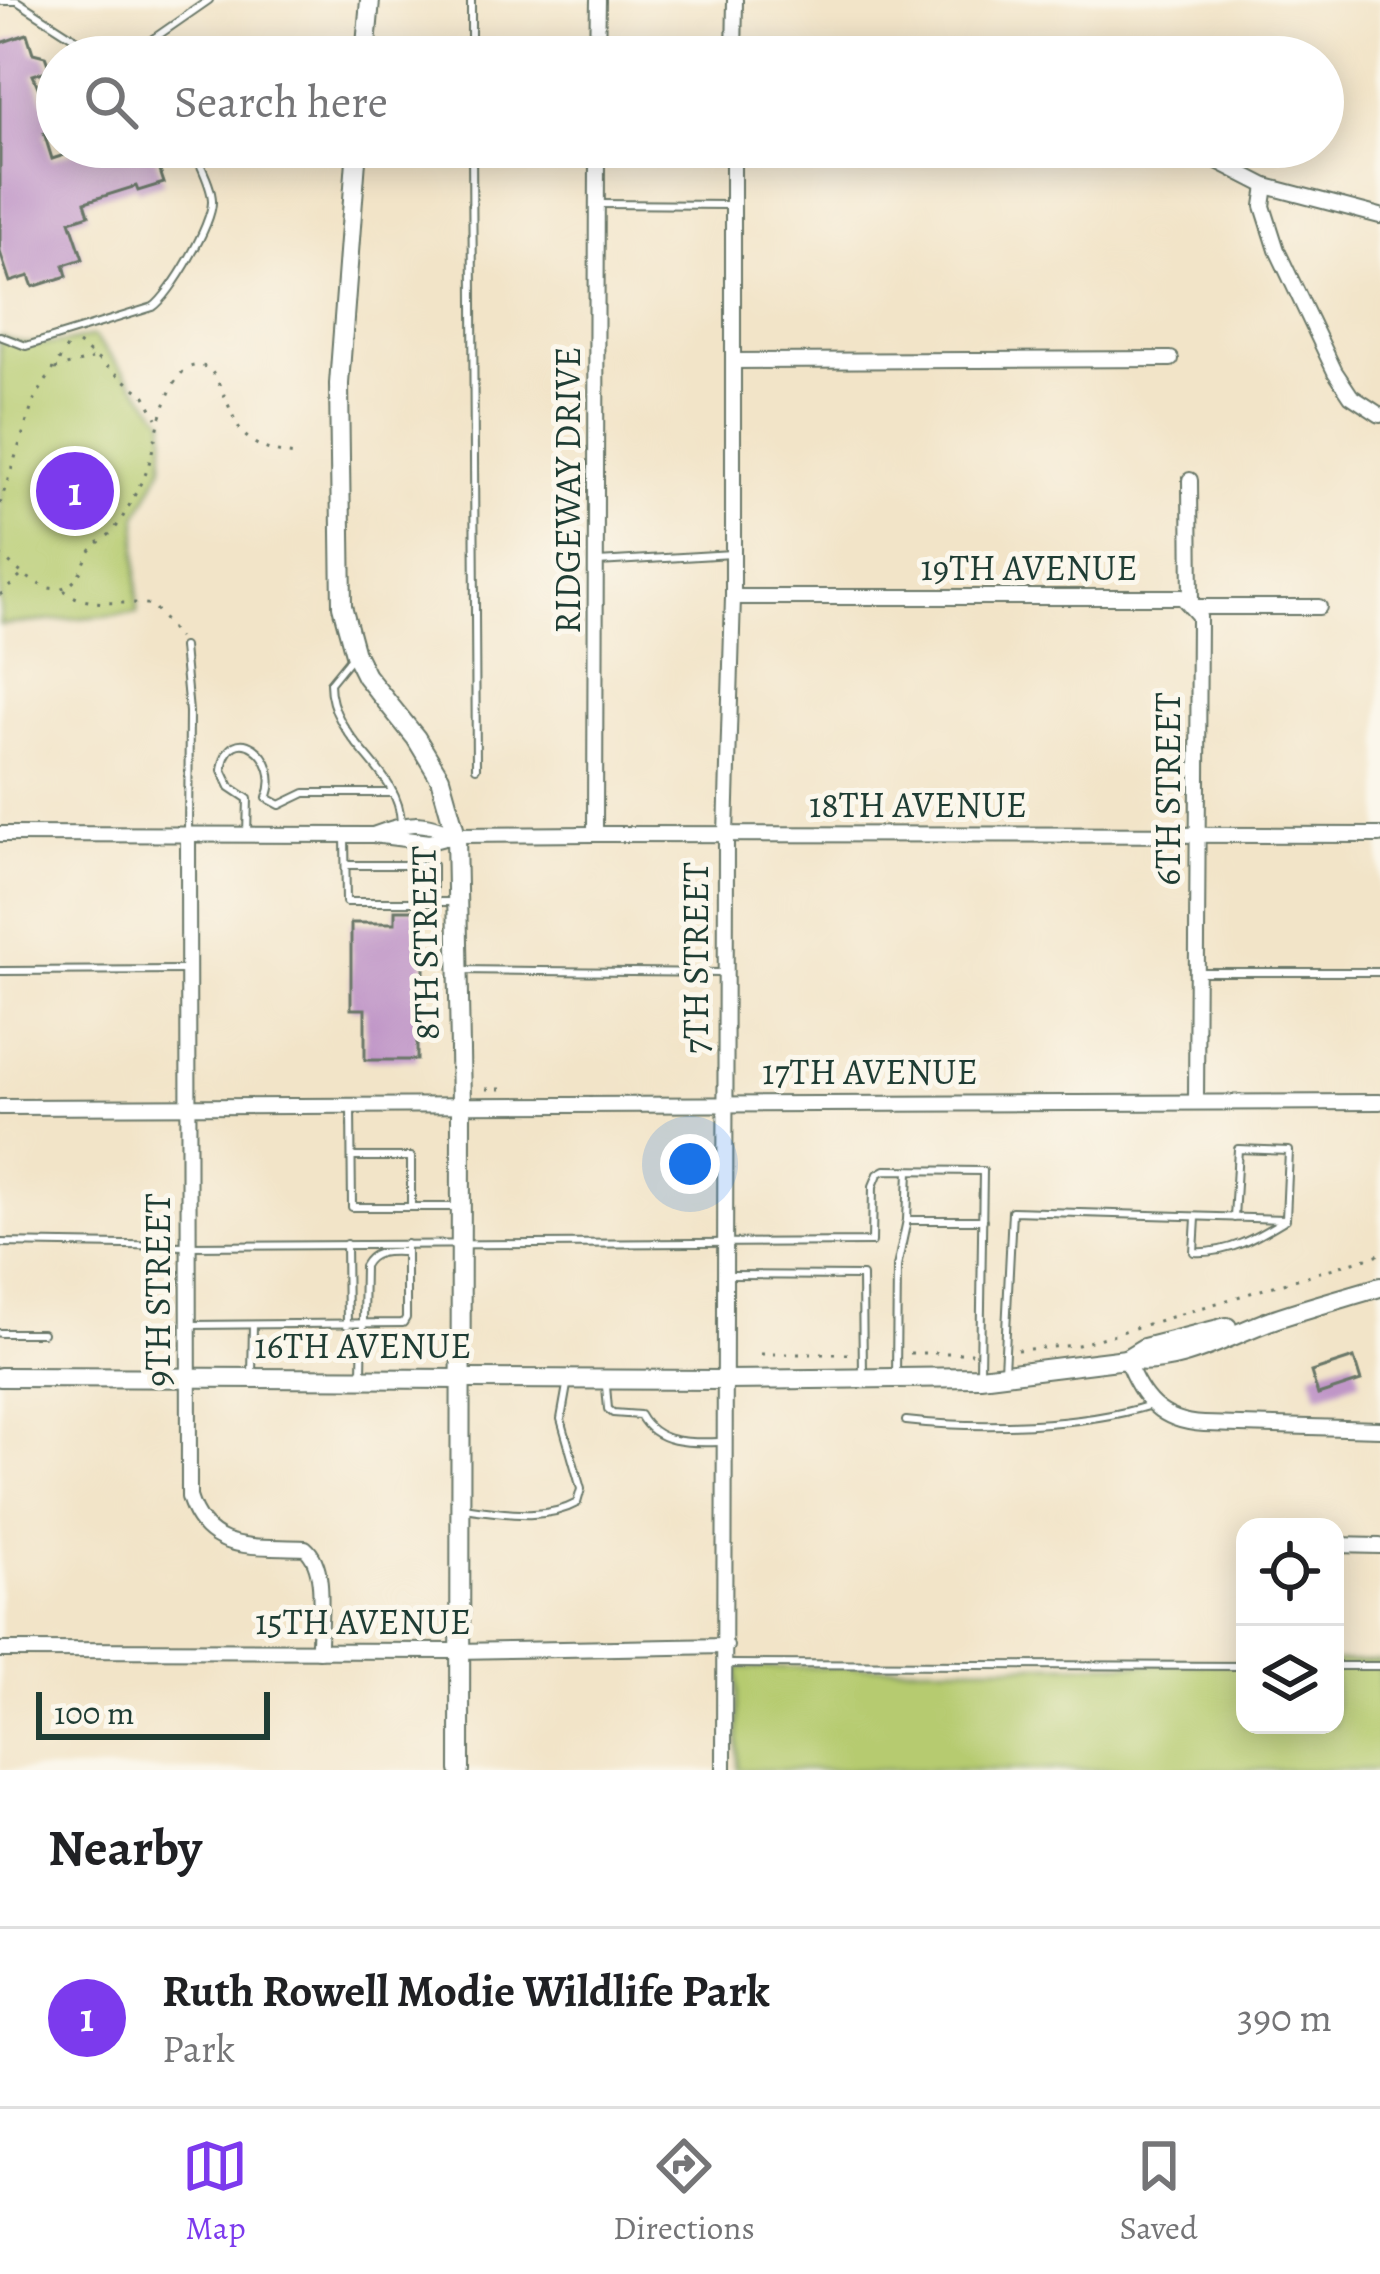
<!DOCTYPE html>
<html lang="en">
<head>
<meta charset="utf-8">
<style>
  :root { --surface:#fff; --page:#f2f2f2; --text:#202124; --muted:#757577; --line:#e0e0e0; --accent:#7c3aed }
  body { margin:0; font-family:Alegreya,serif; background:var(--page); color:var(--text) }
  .controls { position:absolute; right:36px; bottom:36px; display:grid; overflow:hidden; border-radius:24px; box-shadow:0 6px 30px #0003 }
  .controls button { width:108px; height:108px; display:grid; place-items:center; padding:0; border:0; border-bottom:3px solid var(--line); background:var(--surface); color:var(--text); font:60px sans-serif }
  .scale { position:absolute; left:36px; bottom:30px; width:234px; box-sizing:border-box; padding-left:12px; border:6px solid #1f3d34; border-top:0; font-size:33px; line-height:42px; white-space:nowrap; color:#1f3d34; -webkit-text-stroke:9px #fbf7ec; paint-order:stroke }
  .you { position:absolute; left:690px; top:1164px; width:42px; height:42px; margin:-30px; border:9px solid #fff; border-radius:50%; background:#1a73e8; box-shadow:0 0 0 18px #1a73e833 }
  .badge { display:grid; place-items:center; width:78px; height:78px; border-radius:50%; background:var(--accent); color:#fff; font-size:39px; font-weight:700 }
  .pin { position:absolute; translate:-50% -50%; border:6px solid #fff; box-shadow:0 3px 12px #0006 }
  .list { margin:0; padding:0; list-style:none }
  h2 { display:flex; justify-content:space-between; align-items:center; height:156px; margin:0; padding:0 48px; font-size:51px }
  h2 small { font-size:39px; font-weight:400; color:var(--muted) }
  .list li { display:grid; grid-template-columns:78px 1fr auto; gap:36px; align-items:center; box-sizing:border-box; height:180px; padding:0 48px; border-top:3px solid var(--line) }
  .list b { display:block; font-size:45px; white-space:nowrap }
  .list p { margin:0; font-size:39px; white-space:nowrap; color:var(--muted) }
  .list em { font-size:39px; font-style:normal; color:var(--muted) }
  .icon { flex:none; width:66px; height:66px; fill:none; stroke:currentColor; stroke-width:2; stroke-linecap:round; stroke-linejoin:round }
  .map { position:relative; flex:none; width:1380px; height:1770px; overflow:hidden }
  .search { position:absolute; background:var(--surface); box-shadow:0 6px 30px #0003; left:36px; right:36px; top:36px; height:132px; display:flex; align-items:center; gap:30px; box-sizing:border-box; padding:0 42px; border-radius:66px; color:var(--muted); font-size:45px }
  .sheet { height:336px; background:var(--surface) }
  nav { display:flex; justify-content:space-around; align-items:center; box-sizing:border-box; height:168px; border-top:3px solid var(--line); background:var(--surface); font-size:33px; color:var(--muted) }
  nav a { display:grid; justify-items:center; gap:6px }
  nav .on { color:var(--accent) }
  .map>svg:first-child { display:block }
  .green { fill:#b6cb6f; stroke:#6a8452; stroke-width:3 }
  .building { fill:#c096c7 }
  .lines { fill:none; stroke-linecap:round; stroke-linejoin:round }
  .lane-casing { stroke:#697768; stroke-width:10 }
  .street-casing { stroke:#697768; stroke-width:18 }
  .secondary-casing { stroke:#697768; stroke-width:22 }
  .path { stroke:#697768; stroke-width:3; stroke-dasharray:3 9; stroke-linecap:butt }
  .lane { stroke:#fff; stroke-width:6 }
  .street { stroke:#fff; stroke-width:14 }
  .secondary { stroke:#fff; stroke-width:18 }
  .labels { text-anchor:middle; stroke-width:10; stroke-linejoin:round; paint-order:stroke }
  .street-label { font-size:36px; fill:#1f3d34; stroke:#fbf7ec }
</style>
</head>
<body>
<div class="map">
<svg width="1380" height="1770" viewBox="0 0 1380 1770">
  <rect width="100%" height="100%" fill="#fbf7ec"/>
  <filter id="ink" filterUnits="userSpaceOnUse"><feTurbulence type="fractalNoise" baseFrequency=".00833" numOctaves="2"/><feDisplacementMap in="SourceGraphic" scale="24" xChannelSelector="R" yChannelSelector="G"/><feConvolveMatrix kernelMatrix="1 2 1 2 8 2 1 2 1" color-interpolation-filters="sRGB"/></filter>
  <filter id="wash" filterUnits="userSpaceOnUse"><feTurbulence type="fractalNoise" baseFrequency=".004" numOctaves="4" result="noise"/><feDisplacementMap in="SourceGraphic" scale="48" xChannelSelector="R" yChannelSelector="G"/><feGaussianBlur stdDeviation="2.7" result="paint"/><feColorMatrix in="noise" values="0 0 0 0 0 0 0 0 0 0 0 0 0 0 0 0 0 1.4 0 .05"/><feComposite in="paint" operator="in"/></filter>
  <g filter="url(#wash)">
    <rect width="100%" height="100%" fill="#f2e4c8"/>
    <g class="green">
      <path d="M 0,336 C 35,349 57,345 93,336 L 165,420 L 163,466 L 137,516 L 137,613 L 0,625 Z"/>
      <path d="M 1380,1661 L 1380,1770 L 738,1770 L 738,1668 L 1245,1663 L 1245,1725 L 1335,1725 L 1335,1662 Z"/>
    </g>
    <g id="blocks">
      <g class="building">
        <path d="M 27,34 L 33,53 L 45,56 L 50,70 L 33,75 L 51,118 L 47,119 L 51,131 L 44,133 L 52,159 L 89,147 L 152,147 L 164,183 L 138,191 L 136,186 L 85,202 L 89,215 L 70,221 L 83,259 L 64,265 L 67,276 L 33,287 L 29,276 L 10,282 L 0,252 L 0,43 Z"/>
        <path d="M 395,910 L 424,910 L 424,990 L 417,990 L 417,1060 L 365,1060 L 365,1009 L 351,1009 L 351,923 L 395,923 Z"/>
        <path d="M 1354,1358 L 1361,1381 L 1318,1395 L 1311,1372 Z"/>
      </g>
    </g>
  </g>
  <g filter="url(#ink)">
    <use href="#blocks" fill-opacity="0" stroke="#697768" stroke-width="3"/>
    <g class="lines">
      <defs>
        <g id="lane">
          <path d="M 471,0 L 471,57"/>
          <path d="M 0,1 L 17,1 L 104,57"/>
          <path d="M 154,38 L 160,57"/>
          <path d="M 127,57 L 209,0"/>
          <path d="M 57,86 L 53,101 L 57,113"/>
          <path d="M 472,147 L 476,768"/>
          <path d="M 598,204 L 729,205"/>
          <path d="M 0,336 L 26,346 L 153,307 C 170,296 213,223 212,201 C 212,185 198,162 193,147"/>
          <path d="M 598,562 L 732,554"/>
          <path d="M 183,647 L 189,712 L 188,834"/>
          <path d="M 352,656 L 330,683 C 330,741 400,768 401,823"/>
          <path d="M 247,834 L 248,799 L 230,787 L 222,770 C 229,716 285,756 267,798 L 280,805 L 305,793 L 393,793"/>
          <path d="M 345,837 L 346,902 L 455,902"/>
          <path d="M 347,865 L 433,865 L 433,901"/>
          <path d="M 459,970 L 722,973"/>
          <path d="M 0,971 L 187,970"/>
          <path d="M 1198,972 L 1380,972"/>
          <path d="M 351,1109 L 352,1207 L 457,1207"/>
          <path d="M 352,1157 L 411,1157 L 411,1207"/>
          <path d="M 909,1171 L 907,1220 L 983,1220"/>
          <path d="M 1196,1218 L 1194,1252 C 1228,1254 1255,1238 1283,1221"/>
          <path d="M 0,1243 L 187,1246 L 872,1242 L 873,1186 L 878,1174 L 885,1170 L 983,1171 L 980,1373"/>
          <path d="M 346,1244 L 347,1325"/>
          <path d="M 729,1275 L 862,1276 L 863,1375"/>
          <path d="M 191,1325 L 403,1323 L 406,1318 L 406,1244"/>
          <path d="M 0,1333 L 42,1333"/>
          <path d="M 1004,1371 L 1012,1211 L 1286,1219 L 1289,1151 L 1238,1149 L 1234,1218"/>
          <path d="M 362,1374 L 364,1266 C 373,1249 389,1252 406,1252"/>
          <path d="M 252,1375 L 253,1325"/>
          <path d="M 896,1377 L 897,1267 L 907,1220"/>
          <path d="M 606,1386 L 608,1409 L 613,1413 L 640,1415 C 656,1445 692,1443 721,1442"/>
          <path d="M 906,1421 C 979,1429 1081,1427 1151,1405"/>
          <path d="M 462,1508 C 499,1512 543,1522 577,1503 L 581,1489 L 561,1419 L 568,1380"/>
          <path d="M 727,1664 L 1245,1666"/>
          <path d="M 1335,1666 L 1380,1666"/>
        </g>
        <g id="street">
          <path d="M 597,57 L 598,0"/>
          <path d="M 734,57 L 735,0"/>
          <path d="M 1190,147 L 1266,186 L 1380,216"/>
          <path d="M 1266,186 L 1263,206 L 1277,250 L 1335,372 L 1351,396 L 1380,415"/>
          <path d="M 734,361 L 1171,359"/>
          <path d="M 1190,480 L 1191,607 L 1199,616 L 1196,1101"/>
          <path d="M 733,597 L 1182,597 L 1191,607 L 1319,607"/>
          <path d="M 0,834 L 373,835 L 429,842 L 456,835 L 595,834 L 1380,835"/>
          <path d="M 188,834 L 189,1497 C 207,1555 255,1545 305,1548 C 329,1568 318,1623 319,1651"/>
          <path d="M 595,834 L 597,147"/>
          <path d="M 373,835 C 409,821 421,820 456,835"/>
          <path d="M 0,1107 L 1380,1102"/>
          <path d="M 1126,1359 C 1141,1398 1160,1422 1204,1424 L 1380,1429"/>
          <path d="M 1335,1545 L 1380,1546"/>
          <path d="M 0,1650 L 458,1651 L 726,1646"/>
          <path d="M 724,1770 L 726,834 L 733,597 L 733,147"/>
        </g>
        <g id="secondary">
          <path d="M 365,57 L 370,0"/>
          <path d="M 357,147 L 339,384 L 342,606 L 355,654 L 366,676 L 416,738 L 440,778 L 456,835 L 461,1104 L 460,1770"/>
          <path d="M 1126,1359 L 1144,1348 L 1227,1327"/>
          <path d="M 0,1377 L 725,1380 L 980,1377 L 1126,1359 C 1177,1369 1233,1332 1280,1317 C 1313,1306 1347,1297 1380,1287"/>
        </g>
      </defs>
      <use href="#lane" class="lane-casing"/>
      <use href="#street" class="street-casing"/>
      <use href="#secondary" class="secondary-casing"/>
      <g class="path">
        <path d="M 78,344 L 145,396 L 157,418"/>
        <path d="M 55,369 L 92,359"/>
        <path d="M 0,504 L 34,400 L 68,346"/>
        <path d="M 0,555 C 18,569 49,603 73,582 C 82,574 84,560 91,550 C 97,542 106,538 112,532 C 123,521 137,489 145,475 C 156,453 165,345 210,369 C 241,415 226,448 297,455"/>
        <path d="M 64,590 C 86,610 124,599 152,605 L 178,638"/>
        <path d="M 0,595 L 21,576"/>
        <path d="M 486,1089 L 502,1089"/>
        <path d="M 1017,1350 L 1078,1345 L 1380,1254"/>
        <path d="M 910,1353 L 972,1353"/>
        <path d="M 761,1354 L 852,1354"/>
      </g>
      <use href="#lane" class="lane"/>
      <use href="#street" class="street"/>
      <use href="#secondary" class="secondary"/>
    </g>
  </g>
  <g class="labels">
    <g class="street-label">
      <text transform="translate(567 490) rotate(-90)" y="13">RIDGEWAY DRIVE</text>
      <text x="1029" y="580">19TH AVENUE</text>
      <text transform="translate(1167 789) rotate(-90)" y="13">6TH STREET</text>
      <text x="918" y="817">18TH AVENUE</text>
      <text transform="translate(424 943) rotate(-91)" y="13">8TH STREET</text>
      <text transform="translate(695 958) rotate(-90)" y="13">7TH STREET</text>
      <text x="870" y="1084">17TH AVENUE</text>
      <text transform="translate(157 1290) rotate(-90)" y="13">9TH STREET</text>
      <text x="363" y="1358">16TH AVENUE</text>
      <text x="363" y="1634">15TH AVENUE</text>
    </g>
  </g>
</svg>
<div class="controls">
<button><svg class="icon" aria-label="locate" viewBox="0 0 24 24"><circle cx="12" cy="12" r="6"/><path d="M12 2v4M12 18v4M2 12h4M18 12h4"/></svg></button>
<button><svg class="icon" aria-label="layers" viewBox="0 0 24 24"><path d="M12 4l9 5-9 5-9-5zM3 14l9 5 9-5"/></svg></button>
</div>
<div class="scale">100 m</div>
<div class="you"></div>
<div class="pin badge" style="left:75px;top:491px">1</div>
<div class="search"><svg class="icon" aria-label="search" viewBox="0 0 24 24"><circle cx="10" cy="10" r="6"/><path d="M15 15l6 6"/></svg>Search here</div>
</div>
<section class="sheet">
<h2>Nearby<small></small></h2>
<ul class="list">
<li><span class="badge">1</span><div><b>Ruth Rowell Modie Wildlife Park</b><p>Park</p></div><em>390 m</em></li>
</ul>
</section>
<nav>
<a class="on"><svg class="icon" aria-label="map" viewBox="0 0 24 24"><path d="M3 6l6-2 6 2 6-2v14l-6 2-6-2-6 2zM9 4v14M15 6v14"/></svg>Map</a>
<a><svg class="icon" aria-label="directions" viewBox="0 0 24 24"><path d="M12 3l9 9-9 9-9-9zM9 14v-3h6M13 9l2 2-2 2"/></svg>Directions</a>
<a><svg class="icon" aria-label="saved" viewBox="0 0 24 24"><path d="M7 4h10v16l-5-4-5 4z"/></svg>Saved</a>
</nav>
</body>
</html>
